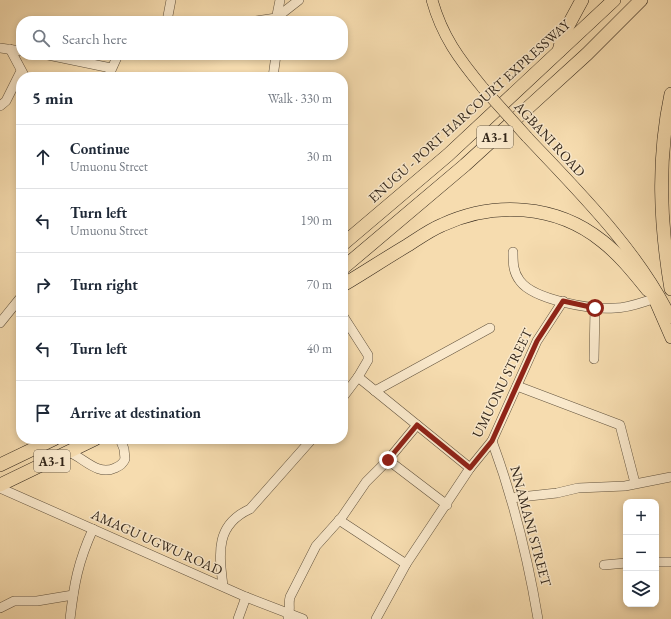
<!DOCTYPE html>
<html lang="en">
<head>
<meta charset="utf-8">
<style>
  :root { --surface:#fff; --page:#f6f6f7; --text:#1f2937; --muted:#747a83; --line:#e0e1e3 }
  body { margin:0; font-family:"EB Garamond",serif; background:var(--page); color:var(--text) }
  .controls { position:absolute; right:12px; bottom:12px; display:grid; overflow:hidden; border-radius:8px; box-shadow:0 2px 6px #0003 }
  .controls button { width:36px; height:36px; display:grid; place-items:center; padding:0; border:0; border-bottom:1px solid var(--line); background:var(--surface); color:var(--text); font:20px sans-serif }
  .stop { position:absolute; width:12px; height:12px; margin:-9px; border:3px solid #8f2418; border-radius:50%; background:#fff }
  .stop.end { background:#8f2418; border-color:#fff; box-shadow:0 1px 4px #0008 }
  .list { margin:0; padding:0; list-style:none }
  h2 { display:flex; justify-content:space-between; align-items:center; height:52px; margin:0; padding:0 16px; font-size:17px }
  h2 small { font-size:13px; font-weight:400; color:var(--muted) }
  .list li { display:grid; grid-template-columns:26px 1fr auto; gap:12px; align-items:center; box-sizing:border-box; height:64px; padding:0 16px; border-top:1px solid var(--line) }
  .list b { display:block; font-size:15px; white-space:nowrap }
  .list p { margin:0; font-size:13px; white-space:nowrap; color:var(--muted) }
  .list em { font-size:13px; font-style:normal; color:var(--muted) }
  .icon { flex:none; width:22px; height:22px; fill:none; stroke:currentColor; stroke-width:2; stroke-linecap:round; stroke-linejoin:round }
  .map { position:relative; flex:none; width:671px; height:619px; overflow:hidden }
  .search { position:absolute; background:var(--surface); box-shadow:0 2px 6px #0003; left:16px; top:16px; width:332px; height:44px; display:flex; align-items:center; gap:10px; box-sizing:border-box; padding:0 14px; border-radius:16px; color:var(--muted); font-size:15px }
  .panel { position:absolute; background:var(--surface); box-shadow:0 2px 6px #0003; left:16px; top:72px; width:332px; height:372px; border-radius:16px }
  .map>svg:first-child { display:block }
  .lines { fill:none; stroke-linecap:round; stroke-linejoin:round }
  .minor-casing { stroke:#62533e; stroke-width:10 }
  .major-casing { stroke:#312519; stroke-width:12 }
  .highway-casing { stroke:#312519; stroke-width:14 }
  .minor { stroke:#f9e8cb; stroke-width:9 }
  .major { stroke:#f6dcaf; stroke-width:11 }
  .highway { stroke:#f6dcaf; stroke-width:13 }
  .major-bridge-casing { stroke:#312519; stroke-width:12; stroke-linecap:butt }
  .major-bridge { stroke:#f6dcaf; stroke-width:11 }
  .route { stroke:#8f2418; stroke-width:5 }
  .labels { text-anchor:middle; stroke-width:3; stroke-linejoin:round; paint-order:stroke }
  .shield { fill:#f9e8cb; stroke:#6d604e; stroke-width:1 }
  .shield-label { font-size:13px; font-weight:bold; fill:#312519 }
  .street-label { font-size:14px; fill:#312519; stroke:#f9e8cb }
</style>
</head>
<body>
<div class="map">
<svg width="671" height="619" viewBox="0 0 671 619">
  <rect width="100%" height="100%" fill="#f6dcaf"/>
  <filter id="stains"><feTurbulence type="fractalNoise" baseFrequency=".005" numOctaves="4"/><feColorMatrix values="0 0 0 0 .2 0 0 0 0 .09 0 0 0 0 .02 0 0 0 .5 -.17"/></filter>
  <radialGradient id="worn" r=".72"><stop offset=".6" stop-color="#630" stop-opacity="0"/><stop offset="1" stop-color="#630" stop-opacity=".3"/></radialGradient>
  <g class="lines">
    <defs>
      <g id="minor">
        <path d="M 276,20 L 280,0"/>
        <path d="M 167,21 L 171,0"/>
        <path d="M 256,21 L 276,18 L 299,0"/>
        <path d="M 0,48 L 21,51"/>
        <path d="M 10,49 L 25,77"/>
        <path d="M 48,55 L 111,68"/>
        <path d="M 108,77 L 118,55"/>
        <path d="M 273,77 L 276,55"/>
        <path d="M 0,106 L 6,101 L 21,71"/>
        <path d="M 513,252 C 513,263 513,272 520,281 C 534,300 592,310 615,308 C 628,308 640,303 653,299"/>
        <path d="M 343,316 L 368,355 L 368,360 L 358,377 L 470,468"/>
        <path d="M 0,323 L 21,297"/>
        <path d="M 594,359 L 595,308"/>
        <path d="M 517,386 L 620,425 L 635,483"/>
        <path d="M 375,391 L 490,328"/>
        <path d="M 343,397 L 358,377"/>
        <path d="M 492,441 C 513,498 528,559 538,619"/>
        <path d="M 69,452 C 85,459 98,476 115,468 C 120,466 123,464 125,459 L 124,449 L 120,439"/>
        <path d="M 388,460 L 417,425"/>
        <path d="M 0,488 L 246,597 L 303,619"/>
        <path d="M 511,498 L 557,493 L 578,488 L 625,486 L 671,477"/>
        <path d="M 339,520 L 406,564"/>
        <path d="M 656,562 L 671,562"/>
        <path d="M 604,565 L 626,563"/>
        <path d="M 223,586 C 219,553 215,525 250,509 L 312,439"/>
        <path d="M 0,608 L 14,601 L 37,601 L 73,595"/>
        <path d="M 288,617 C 291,610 288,604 290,597 L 316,546 L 342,517 L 366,482 L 388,460 L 447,505"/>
        <path d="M 70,619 C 74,584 78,562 93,529"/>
        <path d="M 238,619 L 246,597"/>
        <path d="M 376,619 L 406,564 L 470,468 L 492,441 L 537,341 L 563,301"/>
      </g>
      <g id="major">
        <path d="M 432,0 C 442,36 459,59 483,88"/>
        <path d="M 527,137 C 577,190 639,251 671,318"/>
        <path d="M 647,283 L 671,338"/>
      </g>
      <g id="highway">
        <path d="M 559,51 L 563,35 L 582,0"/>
        <path d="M 671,94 C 657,160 660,223 671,289"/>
        <path d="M 343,244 L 448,155 L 614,0"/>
        <path d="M 343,268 L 465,165 L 587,54 L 641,0"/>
        <path d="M 343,285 C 365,272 386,258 408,245 C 419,238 430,230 442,225 C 494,201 556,204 602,241 C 620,255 634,273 648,290"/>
        <path d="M 0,465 L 54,439"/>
        <path d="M 0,485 L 95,439"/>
      </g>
    </defs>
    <use href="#minor" class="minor-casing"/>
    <use href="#major" class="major-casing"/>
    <use href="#highway" class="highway-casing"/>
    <use href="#minor" class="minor"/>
    <use href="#major" class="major"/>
    <use href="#highway" class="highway"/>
    <defs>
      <path id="major-bridge" d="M 483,88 L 527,137"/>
    </defs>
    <use href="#major-bridge" class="major-bridge-casing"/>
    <use href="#major-bridge" class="major-bridge"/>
  </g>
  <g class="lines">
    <path class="route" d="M 388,460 L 417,425 L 470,468 L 492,441 L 537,341 L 563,301 L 595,308"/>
  </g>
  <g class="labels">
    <g class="shield">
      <rect x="477" y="126" width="36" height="22" rx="3"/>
      <rect x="34" y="450" width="36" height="22" rx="3"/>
    </g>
    <g class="shield-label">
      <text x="495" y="142">A3-1</text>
      <text x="52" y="466">A3-1</text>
    </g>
    <g class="street-label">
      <text transform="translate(469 111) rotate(-42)" y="5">ENUGU - PORT HARCOURT EXPRESSWAY</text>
      <text transform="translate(550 139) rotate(47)" y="5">AGBANI ROAD</text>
      <text transform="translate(502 383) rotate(-64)" y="5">UMUONU STREET</text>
      <text transform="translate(531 526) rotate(75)" y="5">NNAMANI STREET</text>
      <text transform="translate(157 542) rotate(24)" y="5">AMAGU UGWU ROAD</text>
    </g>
  </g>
  <rect width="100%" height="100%" filter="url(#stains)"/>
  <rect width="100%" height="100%" fill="url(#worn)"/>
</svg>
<div class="controls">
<button>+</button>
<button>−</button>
<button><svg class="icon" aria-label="layers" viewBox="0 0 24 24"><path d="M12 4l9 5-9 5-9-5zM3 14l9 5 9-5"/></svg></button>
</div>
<div class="stop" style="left:595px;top:308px"></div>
<div class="stop end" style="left:388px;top:460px"></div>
<div class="search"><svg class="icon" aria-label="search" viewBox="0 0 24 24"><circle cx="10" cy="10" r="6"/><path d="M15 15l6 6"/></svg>Search here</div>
<section class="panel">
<h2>5 min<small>Walk · 330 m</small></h2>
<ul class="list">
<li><svg class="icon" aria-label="ahead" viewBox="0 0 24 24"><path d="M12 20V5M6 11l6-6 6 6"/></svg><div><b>Continue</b><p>Umuonu Street</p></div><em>30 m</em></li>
<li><svg class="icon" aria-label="left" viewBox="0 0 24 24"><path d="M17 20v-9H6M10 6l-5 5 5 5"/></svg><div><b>Turn left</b><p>Umuonu Street</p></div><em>190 m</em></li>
<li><svg class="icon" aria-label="right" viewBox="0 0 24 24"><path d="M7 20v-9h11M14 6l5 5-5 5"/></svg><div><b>Turn right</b></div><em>70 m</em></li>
<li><svg class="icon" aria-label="left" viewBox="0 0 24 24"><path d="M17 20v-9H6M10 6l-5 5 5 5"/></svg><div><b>Turn left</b></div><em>40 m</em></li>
<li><svg class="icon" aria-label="arrive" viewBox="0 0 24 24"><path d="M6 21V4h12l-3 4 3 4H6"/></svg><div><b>Arrive at destination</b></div></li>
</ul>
</section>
</div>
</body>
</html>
